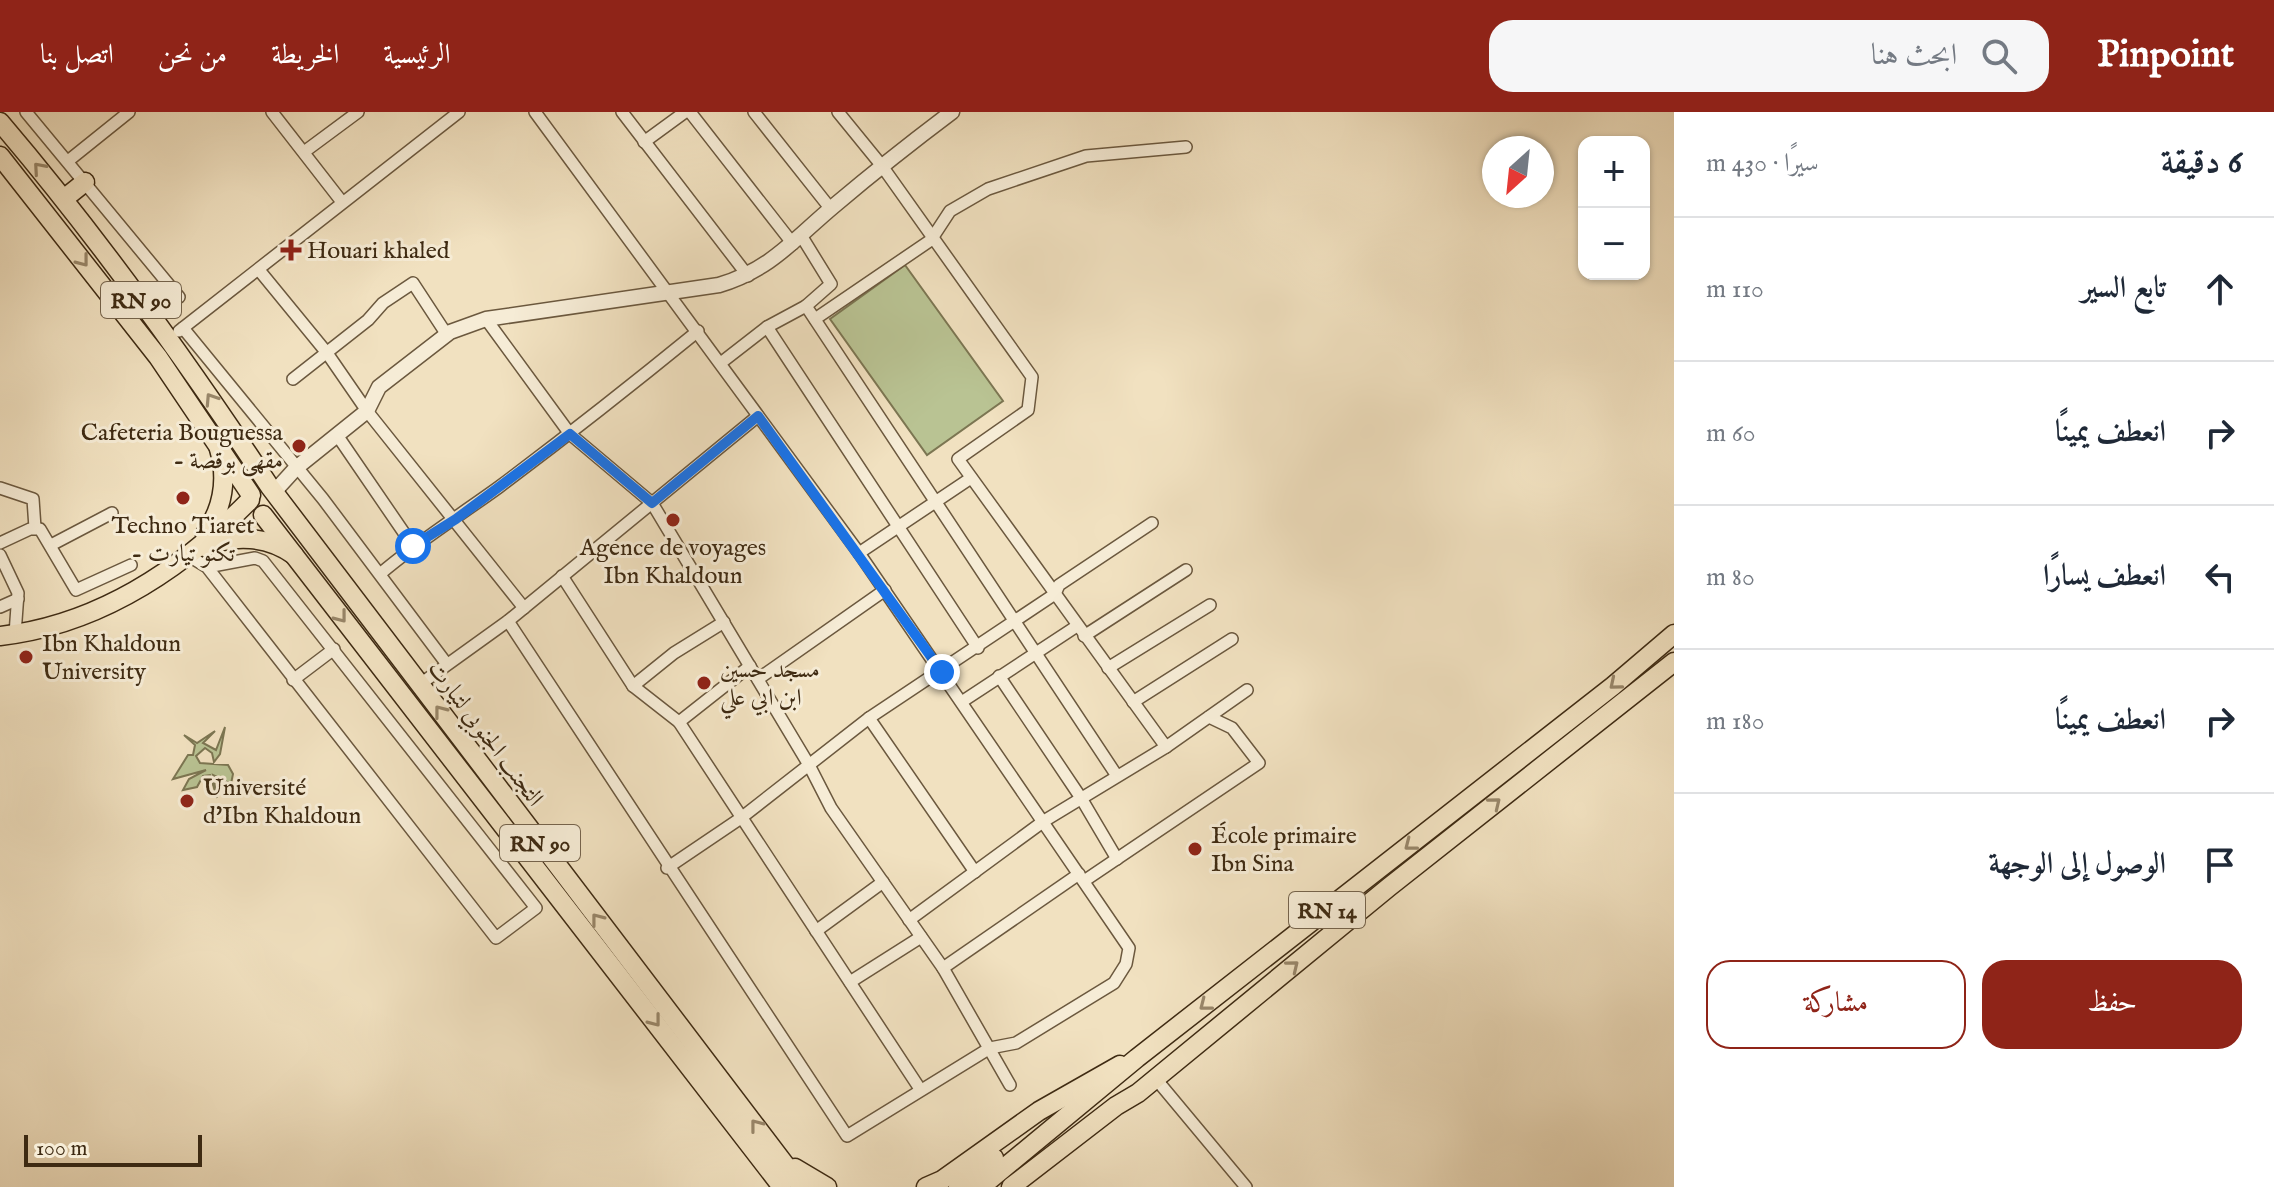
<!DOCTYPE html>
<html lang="ar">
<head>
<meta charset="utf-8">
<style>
  :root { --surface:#fff; --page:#f6f6f7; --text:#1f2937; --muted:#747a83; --line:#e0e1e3; --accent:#8f2418 }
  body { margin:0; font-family:"IM FELL English",Amiri,serif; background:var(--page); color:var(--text); direction:rtl }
  .controls { position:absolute; right:24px; top:24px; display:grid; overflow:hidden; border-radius:16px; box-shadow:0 2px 6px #0004 }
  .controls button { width:72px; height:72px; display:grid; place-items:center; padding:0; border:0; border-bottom:2px solid var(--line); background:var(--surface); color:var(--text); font:40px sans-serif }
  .compass { position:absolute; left:1482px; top:24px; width:72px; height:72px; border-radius:50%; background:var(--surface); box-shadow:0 2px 6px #0004; rotate:207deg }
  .scale { position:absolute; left:24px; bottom:20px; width:178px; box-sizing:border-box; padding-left:8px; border:4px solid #3e2a12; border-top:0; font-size:22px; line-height:28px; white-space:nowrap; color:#3e2a12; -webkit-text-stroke:6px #f6ecd6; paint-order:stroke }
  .stop { position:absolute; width:24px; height:24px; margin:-18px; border:6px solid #1a73e8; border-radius:50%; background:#fff }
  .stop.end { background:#1a73e8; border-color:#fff; box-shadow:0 2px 8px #0008 }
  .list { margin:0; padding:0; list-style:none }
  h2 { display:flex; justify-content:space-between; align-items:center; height:104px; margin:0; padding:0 32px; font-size:34px }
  h2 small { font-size:26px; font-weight:400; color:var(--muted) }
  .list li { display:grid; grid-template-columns:52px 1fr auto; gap:24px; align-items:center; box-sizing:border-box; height:144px; padding:0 32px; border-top:2px solid var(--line) }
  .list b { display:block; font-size:30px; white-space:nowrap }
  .list em { font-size:26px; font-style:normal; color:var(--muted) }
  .actions { display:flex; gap:16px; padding:24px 32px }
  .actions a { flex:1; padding:18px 0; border:2px solid var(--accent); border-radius:24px; text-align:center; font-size:28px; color:var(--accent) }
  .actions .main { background:var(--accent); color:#fff }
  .icon { flex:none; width:44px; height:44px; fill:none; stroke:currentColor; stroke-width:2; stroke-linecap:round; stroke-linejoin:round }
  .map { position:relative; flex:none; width:1674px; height:1075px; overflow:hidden; direction:ltr }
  header { display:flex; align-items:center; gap:48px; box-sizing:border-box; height:112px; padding:0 40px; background:var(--accent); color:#fff }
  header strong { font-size:38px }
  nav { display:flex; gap:44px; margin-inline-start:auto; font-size:28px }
  .search { width:560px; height:72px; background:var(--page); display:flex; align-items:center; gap:20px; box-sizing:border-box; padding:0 28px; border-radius:24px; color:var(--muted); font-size:30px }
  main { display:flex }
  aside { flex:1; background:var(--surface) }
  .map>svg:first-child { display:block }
  .green { fill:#b9c393; stroke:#7c7652; stroke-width:2 }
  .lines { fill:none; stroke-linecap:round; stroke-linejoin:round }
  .minor-casing { stroke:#6b583e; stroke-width:14 }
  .tertiary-casing { stroke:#6b583e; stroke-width:17 }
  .primary-casing { stroke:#3e2a12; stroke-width:21 }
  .trunk-casing { stroke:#3e2a12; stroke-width:21 }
  .minor { stroke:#f6ecd6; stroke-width:11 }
  .tertiary { stroke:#f6ecd6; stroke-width:14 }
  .primary { stroke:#f1e1c0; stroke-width:18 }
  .trunk { stroke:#f1e1c0; stroke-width:18 }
  .oneway { stroke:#988669 }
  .route { stroke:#1a73e8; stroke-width:10 }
  .poi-dot { fill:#8f2418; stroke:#f6ecd6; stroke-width:3 }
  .labels { text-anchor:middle; stroke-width:6; stroke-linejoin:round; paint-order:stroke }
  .shield { fill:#f6ecd6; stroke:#75644d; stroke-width:2 }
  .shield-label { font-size:22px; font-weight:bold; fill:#3e2a12 }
  .poi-label { font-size:24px; fill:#3e2a12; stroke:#f6ecd6; text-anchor:start }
  .street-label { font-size:24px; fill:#3e2a12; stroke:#f6ecd6 }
</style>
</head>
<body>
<header>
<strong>Pinpoint</strong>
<div class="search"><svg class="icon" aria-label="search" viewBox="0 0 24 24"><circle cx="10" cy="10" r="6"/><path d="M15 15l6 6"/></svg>ابحث هنا</div>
<nav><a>الرئيسية</a><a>الخريطة</a><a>من نحن</a><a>اتصل بنا</a></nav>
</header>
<main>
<aside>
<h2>6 دقيقة<small>سيرًا · 430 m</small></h2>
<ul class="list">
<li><svg class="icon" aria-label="ahead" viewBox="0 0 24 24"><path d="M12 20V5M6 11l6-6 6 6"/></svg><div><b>تابع السير</b></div><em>110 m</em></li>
<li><svg class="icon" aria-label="right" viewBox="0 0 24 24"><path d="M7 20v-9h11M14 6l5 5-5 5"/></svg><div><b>انعطف يمينًا</b></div><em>60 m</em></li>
<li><svg class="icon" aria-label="left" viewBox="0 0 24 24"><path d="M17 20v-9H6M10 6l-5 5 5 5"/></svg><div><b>انعطف يسارًا</b></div><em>80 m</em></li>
<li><svg class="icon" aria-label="right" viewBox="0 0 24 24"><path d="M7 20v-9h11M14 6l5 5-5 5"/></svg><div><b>انعطف يمينًا</b></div><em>180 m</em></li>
<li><svg class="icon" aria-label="arrive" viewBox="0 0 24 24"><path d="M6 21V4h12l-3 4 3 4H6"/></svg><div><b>الوصول إلى الوجهة</b></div></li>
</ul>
<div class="actions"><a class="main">حفظ</a><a>مشاركة</a></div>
</aside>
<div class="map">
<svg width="1674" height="1075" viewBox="0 0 1674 1075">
  <rect width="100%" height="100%" fill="#f1e1c0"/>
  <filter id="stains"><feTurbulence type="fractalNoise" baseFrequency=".0025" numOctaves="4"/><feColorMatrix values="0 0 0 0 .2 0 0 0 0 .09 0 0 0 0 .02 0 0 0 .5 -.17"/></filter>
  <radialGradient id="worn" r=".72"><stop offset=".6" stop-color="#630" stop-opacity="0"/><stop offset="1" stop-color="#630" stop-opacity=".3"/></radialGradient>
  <g class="green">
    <path d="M 905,153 L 1003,289 L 927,343 L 830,207 Z"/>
    <path d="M 225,615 L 220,642 L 214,650 L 212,641 L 205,636 L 196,644 L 200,651 L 228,653 L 233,662 L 231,672 L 213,663 L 217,686 L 210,663 L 203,664 L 197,675 L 183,678 L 189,667 L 206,658 L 173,667 L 188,643 L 193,643 L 195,633 L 184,623 L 197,631 L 215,619 L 203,631 L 216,638 Z"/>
  </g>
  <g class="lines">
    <defs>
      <g id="minor">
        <path d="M 26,0 L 179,185"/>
        <path d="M 272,0 L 342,90"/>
        <path d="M 622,0 L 748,164"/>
        <path d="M 690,0 L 793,132"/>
        <path d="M 754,0 L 830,96"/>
        <path d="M 838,0 L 882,54 L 1032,265 L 1028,298 L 958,347 L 1166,635"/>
        <path d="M 644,30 L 685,0"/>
        <path d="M 304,40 L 358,0"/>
        <path d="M 68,49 L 129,0"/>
        <path d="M 802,125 L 831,172 L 806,194 L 1117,664"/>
        <path d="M 259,158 L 327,241 L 367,299 L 524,496"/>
        <path d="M 486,207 L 570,322 L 652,391 L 809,653 L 831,696 L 943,856 L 1010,973"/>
        <path d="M 815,207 L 931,128 L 950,99 L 988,77 L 1086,44 L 1186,35"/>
        <path d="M 767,215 L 978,536"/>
        <path d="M 183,216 L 323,387 L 446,551"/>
        <path d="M 179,219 L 459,0"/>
        <path d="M 722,250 L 767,215 L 806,194"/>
        <path d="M 293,267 L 368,208 L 383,191 L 413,171 L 447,223"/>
        <path d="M 337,323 L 413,434"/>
        <path d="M 0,376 L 33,387 L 35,416"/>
        <path d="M 0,431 L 30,417 L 40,417 L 76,478 L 131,453"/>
        <path d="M 51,433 L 112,401"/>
        <path d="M 859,441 L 971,366"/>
        <path d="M 0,443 L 18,481 L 15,522"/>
        <path d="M 189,444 L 207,455 L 255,446 L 263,449 L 536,796 L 496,826 L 207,455"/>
        <path d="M 380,462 C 417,430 459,404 499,375 C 567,324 633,272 698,219"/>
        <path d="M 562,464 L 633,574 L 679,610 L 920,977"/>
        <path d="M 0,495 L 18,487"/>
        <path d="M 508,509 L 847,1024 L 990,936 L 1016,931 L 1114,871 L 1126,852 L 1129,836 L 859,441 L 535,0"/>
        <path d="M 1084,524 L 1186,458"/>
        <path d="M 1108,556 L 1210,493"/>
        <path d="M 999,564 L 1081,686 L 1117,747"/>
        <path d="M 758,567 L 885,478"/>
        <path d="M 293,568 L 334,537"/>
        <path d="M 419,573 L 508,509 L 758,304"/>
        <path d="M 633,574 L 674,541 L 724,510"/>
        <path d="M 963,589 L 1077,514"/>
        <path d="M 1133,590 L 1232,527"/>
        <path d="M 679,610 L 750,554"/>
        <path d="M 667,756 L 741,706 L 869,606"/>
        <path d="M 975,760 L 869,606 L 1055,482 L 1059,473 L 1152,411"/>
        <path d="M 1084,769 L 1259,651 L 1232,616 L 1209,605"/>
        <path d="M 909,808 L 1044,709 L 1166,635 L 1247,578"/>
        <path d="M 816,819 L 883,770"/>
        <path d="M 943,856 L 1079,762"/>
        <path d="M 850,870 L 921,825"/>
        <path d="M 1156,967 L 1246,1075"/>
      </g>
      <path id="tertiary" d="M 275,379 L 296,356 L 367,299 L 379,275 L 450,220 L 486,207 L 719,173 C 772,157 794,127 835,93 C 873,61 912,30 952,0"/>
      <g id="primary">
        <path d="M 205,422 C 223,396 228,368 219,337"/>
        <path d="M 205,435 C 234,422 268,424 294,443"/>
        <path d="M 0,524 C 98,513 182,457 250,388"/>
      </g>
      <g id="trunk">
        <path d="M 0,10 C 99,126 186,248 270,375 L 802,1075"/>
        <path d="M 0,44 L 158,245 L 251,383"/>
        <path d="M 65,86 L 85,70"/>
        <path d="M 263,403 L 782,1075"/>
        <path d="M 795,1056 L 827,1075"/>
        <path d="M 926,1075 L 942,1068 L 1039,999 L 1120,953"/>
        <path d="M 958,1075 L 994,1046"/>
        <path d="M 981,1075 L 1137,946 L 1613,574 L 1674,522"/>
        <path d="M 1011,1075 L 1116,994 L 1138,981 L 1389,775 L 1674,550"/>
      </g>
    </defs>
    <use href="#minor" class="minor-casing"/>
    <use href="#tertiary" class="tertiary-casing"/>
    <use href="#primary" class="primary-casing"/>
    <use href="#trunk" class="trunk-casing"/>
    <use href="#minor" class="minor"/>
    <use href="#tertiary" class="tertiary"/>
    <use href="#primary" class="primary"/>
    <use href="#trunk" class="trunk"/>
  </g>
  <defs><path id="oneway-chevron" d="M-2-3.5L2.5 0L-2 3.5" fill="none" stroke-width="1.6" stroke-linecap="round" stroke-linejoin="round" transform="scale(2)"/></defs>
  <g class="oneway">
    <use href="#oneway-chevron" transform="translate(39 56) rotate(-131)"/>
    <use href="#oneway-chevron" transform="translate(83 149) rotate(52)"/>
    <use href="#oneway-chevron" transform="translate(211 287) rotate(-123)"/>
    <use href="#oneway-chevron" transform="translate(341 505) rotate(52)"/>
    <use href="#oneway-chevron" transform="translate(1615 572) rotate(140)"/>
    <use href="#oneway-chevron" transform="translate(440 599) rotate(-128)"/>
    <use href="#oneway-chevron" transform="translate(1495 691) rotate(-39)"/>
    <use href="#oneway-chevron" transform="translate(1410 733) rotate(142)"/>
    <use href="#oneway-chevron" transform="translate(597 807) rotate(-128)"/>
    <use href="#oneway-chevron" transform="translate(1293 854) rotate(-39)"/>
    <use href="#oneway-chevron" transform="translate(1205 893) rotate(142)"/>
    <use href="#oneway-chevron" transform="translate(655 909) rotate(52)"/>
    <use href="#oneway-chevron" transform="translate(756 1013) rotate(-128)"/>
  </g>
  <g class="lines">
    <path class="route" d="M 413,434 L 456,407 L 570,322 L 652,391 L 758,304 L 942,560"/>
  </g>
  <g class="poi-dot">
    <path d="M287 126h8v8h8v8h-8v8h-8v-8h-8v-8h8z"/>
    <circle cx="299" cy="334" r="8"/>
    <circle cx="183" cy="386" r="8"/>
    <circle cx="673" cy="408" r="8"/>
    <circle cx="26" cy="545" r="8"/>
    <circle cx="704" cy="571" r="8"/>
    <circle cx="187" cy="689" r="8"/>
    <circle cx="1195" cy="737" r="8"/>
  </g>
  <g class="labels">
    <g class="shield">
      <rect x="101" y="170" width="80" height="36" rx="6"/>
      <rect x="500" y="713" width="80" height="36" rx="6"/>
      <rect x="1289" y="780" width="76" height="36" rx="6"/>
    </g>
    <g class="shield-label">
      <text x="141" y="196">RN 90</text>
      <text x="540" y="739">RN 90</text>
      <text x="1327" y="806">RN 14</text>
    </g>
    <g class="poi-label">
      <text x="307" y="146">Houari khaled</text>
      <text x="283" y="328" text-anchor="end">Cafeteria Bouguessa<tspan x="283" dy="28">- مقهى بوقصة</tspan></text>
      <text x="183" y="421" text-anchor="middle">Techno Tiaret<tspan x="183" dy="28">- تكنو تيارت</tspan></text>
      <text x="673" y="443" text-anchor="middle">Agence de voyages<tspan x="673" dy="28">Ibn Khaldoun</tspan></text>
      <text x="42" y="539">Ibn Khaldoun<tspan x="42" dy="28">University</tspan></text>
      <text x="720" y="565">مسجد حسين<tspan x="720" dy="28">ابن ابي علي</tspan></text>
      <text x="203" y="683">Université<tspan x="203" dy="28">d'Ibn Khaldoun</tspan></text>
      <text x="1211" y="731">École primaire<tspan x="1211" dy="28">Ibn Sina</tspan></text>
    </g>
    <g class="street-label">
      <text transform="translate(486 621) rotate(53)" y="8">التجنب الجنوبي لتيارت</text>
    </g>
  </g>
  <rect width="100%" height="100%" filter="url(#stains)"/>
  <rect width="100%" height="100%" fill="url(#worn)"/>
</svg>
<div class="controls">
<button>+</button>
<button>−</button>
</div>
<svg class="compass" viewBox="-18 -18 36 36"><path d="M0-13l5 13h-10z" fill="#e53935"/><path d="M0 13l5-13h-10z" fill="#747a83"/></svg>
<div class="scale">100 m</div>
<div class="stop" style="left:413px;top:434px"></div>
<div class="stop end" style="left:942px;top:560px"></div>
</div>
</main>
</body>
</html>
